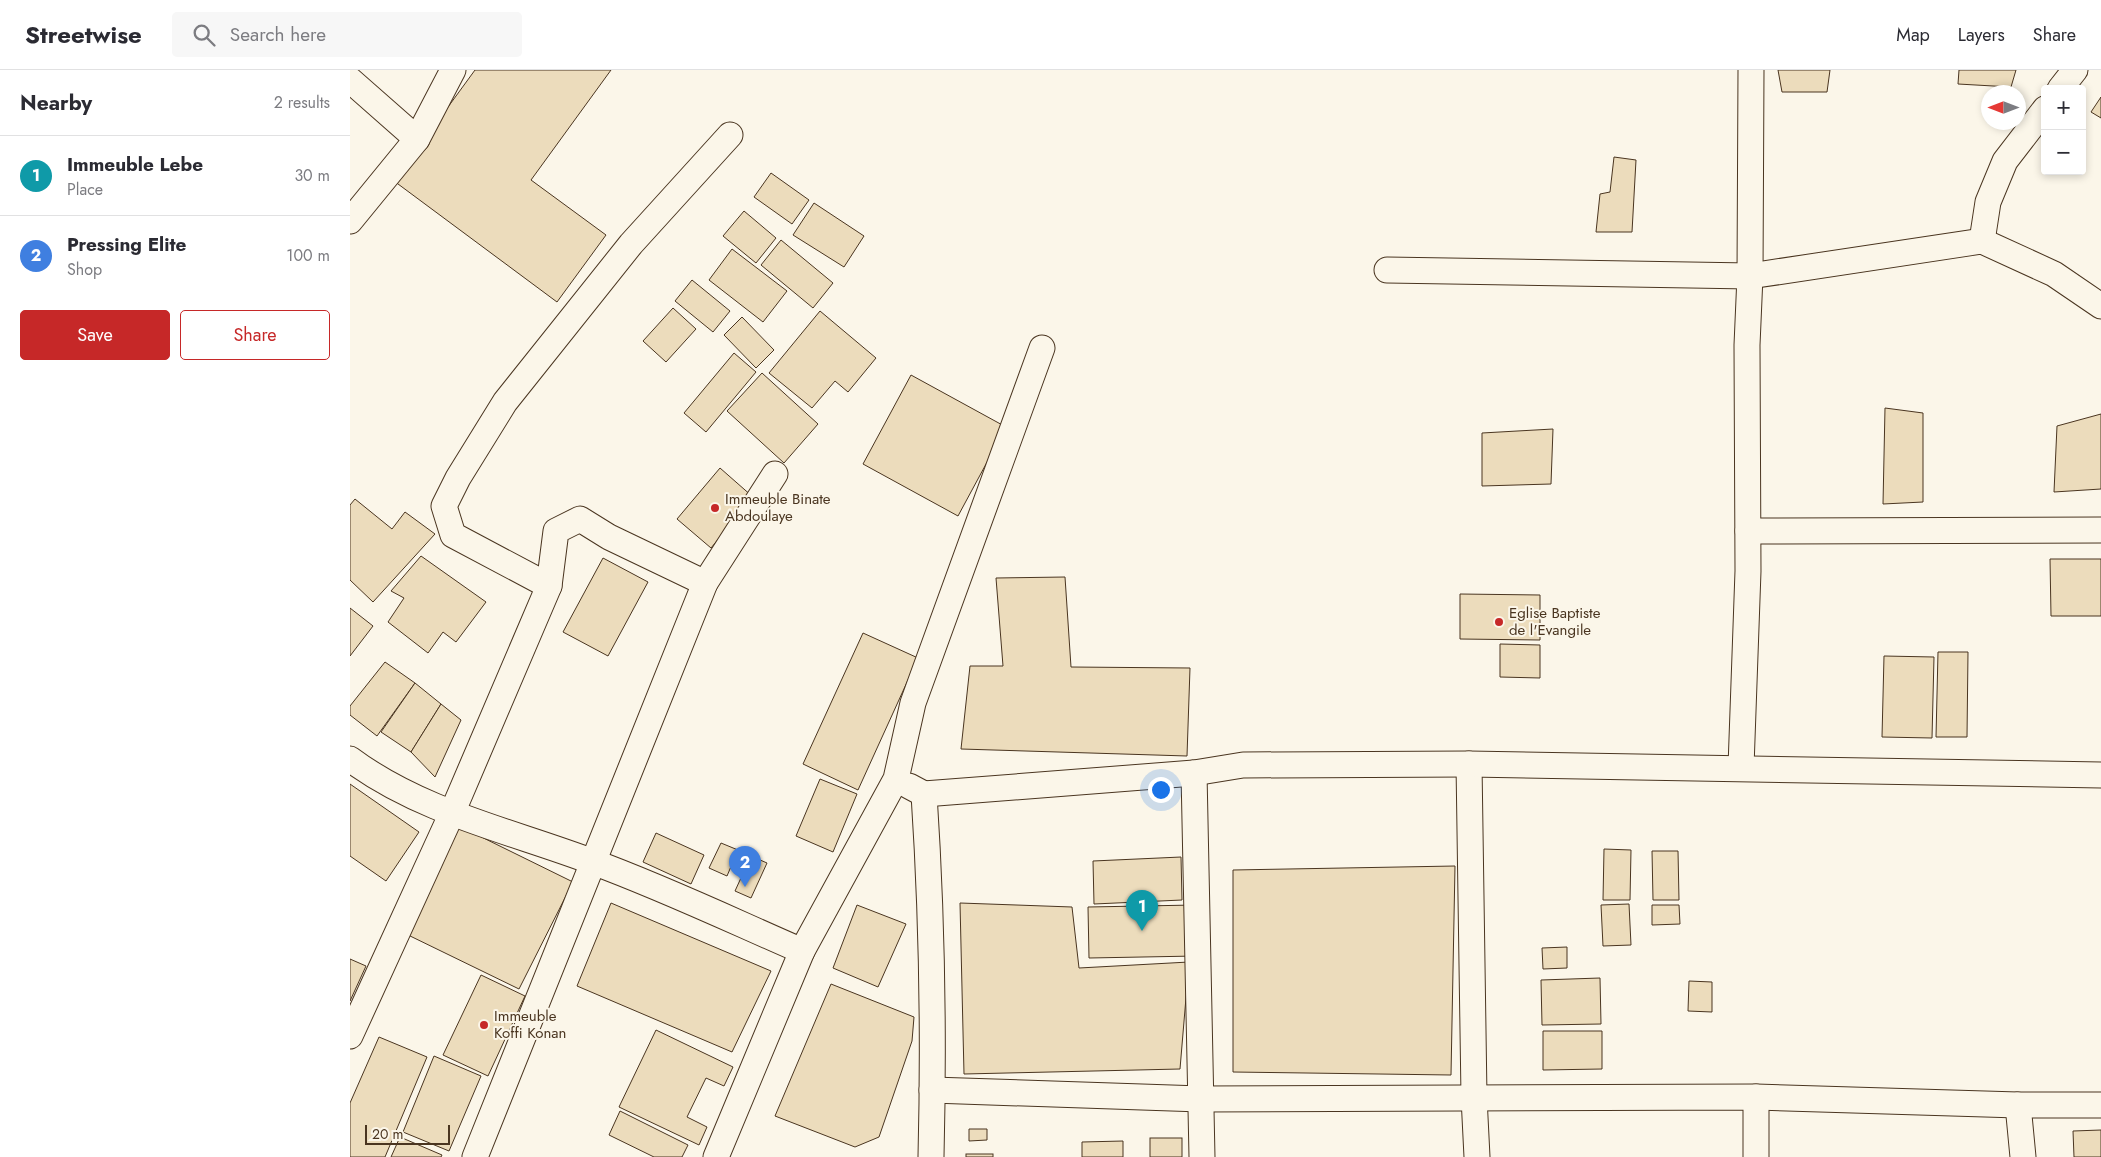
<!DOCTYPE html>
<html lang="en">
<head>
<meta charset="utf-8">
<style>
  :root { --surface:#fff; --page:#f7f7f7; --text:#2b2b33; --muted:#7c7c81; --line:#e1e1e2; --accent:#c62828 }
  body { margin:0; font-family:Jost,sans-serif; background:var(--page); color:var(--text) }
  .controls { position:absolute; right:15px; top:15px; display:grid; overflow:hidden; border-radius:5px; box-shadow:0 2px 8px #0003 }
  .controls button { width:45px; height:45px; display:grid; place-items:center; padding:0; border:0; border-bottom:1px solid var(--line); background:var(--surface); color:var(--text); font:25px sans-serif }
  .compass { position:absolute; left:1631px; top:15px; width:45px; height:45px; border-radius:50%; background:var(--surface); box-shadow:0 2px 8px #0003; rotate:270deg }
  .scale { position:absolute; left:15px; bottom:12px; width:85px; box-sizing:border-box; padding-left:5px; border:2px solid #4a3520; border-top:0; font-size:14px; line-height:18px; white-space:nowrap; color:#4a3520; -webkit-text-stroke:4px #fbf6e9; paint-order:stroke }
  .you { position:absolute; left:810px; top:719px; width:18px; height:18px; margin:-12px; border:4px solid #fff; border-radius:50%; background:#1a73e8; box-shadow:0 0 0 8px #1a73e833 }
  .badge { display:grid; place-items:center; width:32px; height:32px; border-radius:50%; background:var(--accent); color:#fff; font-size:16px; font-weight:700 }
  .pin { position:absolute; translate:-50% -41px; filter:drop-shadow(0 1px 2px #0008) }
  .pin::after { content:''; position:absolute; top:26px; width:18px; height:15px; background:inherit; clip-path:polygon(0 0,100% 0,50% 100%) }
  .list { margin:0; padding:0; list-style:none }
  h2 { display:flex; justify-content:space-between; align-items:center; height:65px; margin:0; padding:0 20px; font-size:21px }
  h2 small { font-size:16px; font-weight:400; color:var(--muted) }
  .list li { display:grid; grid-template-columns:32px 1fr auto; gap:15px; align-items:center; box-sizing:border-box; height:80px; padding:0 20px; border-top:1px solid var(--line) }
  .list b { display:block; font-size:19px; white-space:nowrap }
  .list p { margin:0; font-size:16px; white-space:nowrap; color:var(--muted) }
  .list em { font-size:16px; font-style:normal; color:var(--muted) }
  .actions { display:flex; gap:10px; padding:15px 20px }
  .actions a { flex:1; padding:11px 0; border:1px solid var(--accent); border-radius:5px; text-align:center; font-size:18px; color:var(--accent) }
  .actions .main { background:var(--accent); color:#fff }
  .icon { flex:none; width:28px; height:28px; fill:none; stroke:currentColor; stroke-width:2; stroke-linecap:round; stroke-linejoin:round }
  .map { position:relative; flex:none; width:1751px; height:1087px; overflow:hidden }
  header { display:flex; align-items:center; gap:30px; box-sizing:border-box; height:70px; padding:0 25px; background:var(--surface); border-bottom:1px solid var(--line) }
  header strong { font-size:24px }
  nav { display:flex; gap:28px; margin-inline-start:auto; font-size:18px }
  .search { width:350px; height:45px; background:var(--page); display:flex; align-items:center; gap:12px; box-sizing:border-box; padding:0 18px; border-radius:5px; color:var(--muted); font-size:19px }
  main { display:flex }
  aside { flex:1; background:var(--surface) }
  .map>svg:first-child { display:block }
  .building { fill:#ecdcbc; stroke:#4a3520 }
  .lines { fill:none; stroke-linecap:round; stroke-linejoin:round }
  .street-casing { stroke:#4a3520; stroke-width:27 }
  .street { stroke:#fbf6e9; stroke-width:25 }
  .poi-dot { fill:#c62828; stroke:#fbf6e9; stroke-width:2 }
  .labels { text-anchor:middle; stroke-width:4; stroke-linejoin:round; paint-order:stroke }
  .poi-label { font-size:15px; fill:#4a3520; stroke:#fbf6e9; text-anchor:start }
</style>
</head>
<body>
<header>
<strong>Streetwise</strong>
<div class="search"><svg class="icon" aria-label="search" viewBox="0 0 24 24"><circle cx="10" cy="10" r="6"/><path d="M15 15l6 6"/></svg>Search here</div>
<nav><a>Map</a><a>Layers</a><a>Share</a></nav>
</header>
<main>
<aside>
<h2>Nearby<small>2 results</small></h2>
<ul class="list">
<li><span class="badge" style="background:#0f9aa8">1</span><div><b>Immeuble Lebe</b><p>Place</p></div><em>30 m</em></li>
<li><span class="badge" style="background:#3f7fe0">2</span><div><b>Pressing Elite</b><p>Shop</p></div><em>100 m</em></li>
</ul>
<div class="actions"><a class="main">Save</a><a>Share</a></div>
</aside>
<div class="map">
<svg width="1751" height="1087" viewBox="0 0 1751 1087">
  <rect width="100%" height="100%" fill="#fbf6e9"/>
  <g class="building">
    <path d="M 125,0 L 261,0 L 181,110 L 256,165 L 207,232 L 44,111 Z"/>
    <path d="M 1428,0 L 1480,0 L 1477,22 L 1432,22 Z"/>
    <path d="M 1609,0 L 1666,0 L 1661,17 L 1608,14 Z"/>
    <path d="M 1751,27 L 1751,48 L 1741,42 Z"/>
    <path d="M 1264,87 L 1286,90 L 1282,162 L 1246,162 L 1250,124 L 1260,122 Z"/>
    <path d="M 421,103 L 459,130 L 442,154 L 404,127 Z"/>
    <path d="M 464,133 L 514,166 L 494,197 L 443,165 Z"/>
    <path d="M 394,141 L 426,168 L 406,193 L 373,166 Z"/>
    <path d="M 431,170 L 483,213 L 463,238 L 411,195 Z"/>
    <path d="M 382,179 L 437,221 L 413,252 L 359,210 Z"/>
    <path d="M 342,210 L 380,241 L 363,262 L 325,231 Z"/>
    <path d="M 323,238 L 346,259 L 316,292 L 293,271 Z"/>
    <path d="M 470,241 L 526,288 L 498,322 L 485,311 L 462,338 L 419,303 Z"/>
    <path d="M 392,247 L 424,280 L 406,298 L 374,265 Z"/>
    <path d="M 384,283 L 406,302 L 356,362 L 334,343 Z"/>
    <path d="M 412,303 L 468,354 L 434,393 L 377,341 Z"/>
    <path d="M 561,305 L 656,357 L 608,446 L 513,394 Z"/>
    <path d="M 1535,338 L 1573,343 L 1573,432 L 1533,434 Z"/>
    <path d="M 1751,344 L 1751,419 L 1704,422 L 1707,356 Z"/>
    <path d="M 1203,359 L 1201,414 L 1132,416 L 1132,363 Z"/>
    <path d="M 370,398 L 403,427 L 361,478 L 327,449 Z"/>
    <path d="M 5,429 L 42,459 L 55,442 L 85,464 L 23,532 L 0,510 L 0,435 Z"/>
    <path d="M 71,486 L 136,532 L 106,572 L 93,562 L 78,583 L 38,552 L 54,528 L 41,521 Z"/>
    <path d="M 253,488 L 298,512 L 258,586 L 213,562 Z"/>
    <path d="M 1700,489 L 1751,489 L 1751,546 L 1701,546 Z"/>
    <path d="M 715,507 L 721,597 L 840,598 L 837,686 L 611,679 L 620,596 L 653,596 L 646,508 Z"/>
    <path d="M 1110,524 L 1190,525 L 1190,570 L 1110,569 Z"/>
    <path d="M 0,538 L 23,556 L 0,586 Z"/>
    <path d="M 513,563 L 568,588 L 508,720 L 453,694 Z"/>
    <path d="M 1150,574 L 1190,575 L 1190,608 L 1150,607 Z"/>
    <path d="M 1588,582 L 1618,582 L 1617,667 L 1586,667 Z"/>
    <path d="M 1534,586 L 1584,587 L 1582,668 L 1532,667 Z"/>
    <path d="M 35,592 L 65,613 L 27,666 L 0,645 L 0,636 Z"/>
    <path d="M 65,613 L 91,634 L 61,682 L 31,662 Z"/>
    <path d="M 91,634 L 111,650 L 85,707 L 61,682 Z"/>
    <path d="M 470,709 L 507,724 L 483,782 L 446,766 Z"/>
    <path d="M 0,714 L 69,762 L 36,811 L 0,786 Z"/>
    <path d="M 105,754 L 223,812 L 169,919 L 56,864 Z"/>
    <path d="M 306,763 L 354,785 L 341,814 L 293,792 Z"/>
    <path d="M 371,773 L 388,780 L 377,806 L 359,798 Z"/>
    <path d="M 1254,779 L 1281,780 L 1280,830 L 1253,830 Z"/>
    <path d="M 1302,781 L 1328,781 L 1329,830 L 1303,830 Z"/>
    <path d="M 401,786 L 417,793 L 401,828 L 385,821 Z"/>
    <path d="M 831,787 L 832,830 L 744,834 L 743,791 Z"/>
    <path d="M 1105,796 L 1101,1005 L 883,1002 L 883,800 Z"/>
    <path d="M 261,833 L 421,901 L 382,982 L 227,916 Z"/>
    <path d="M 610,833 L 722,837 L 729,898 L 839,892 L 830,999 L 614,1004 Z"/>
    <path d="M 1279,834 L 1281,875 L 1253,876 L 1251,835 Z"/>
    <path d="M 507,835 L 556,854 L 528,917 L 483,898 Z"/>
    <path d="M 845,835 L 846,886 L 739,888 L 738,837 Z"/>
    <path d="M 1302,835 L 1329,835 L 1330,854 L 1302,855 Z"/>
    <path d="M 1217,877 L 1217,898 L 1193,899 L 1192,878 Z"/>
    <path d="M 0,889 L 16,896 L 0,931 Z"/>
    <path d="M 131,905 L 175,926 L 138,1006 L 93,985 Z"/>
    <path d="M 1250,908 L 1251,954 L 1192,955 L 1191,910 Z"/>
    <path d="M 1339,911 L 1362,912 L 1362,942 L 1338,941 Z"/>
    <path d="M 481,914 L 564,947 L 562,971 L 529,1067 L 505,1077 L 425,1046 Z"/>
    <path d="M 306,960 L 383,997 L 374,1016 L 356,1008 L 337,1047 L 357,1057 L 349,1075 L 269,1037 Z"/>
    <path d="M 1193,961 L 1252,961 L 1252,999 L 1193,1000 Z"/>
    <path d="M 29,967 L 77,987 L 35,1087 L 0,1087 L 0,1033 Z"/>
    <path d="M 84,986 L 131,1006 L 99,1081 L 53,1062 Z"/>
    <path d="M 270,1041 L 338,1075 L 332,1087 L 304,1087 L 259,1065 Z"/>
    <path d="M 619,1059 L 637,1059 L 637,1070 L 619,1071 Z"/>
    <path d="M 1751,1060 L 1751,1087 L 1724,1087 L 1723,1061 Z"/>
    <path d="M 50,1067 L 92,1085 L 91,1087 L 41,1087 Z"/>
    <rect x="800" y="1068" width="32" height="19"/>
    <path d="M 773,1071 L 773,1087 L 732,1087 L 732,1072 Z"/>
    <rect x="616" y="1084" width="27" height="3"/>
  </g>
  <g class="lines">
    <defs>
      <g id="street">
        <path d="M 0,10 L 67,69"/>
        <path d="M 1710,19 L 1725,0"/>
        <path d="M 0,151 L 67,69 L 103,0"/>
        <path d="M 1632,171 L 1638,132 L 1655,91 L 1695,39"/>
        <path d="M 1037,200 L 1400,206 L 1632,171 L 1704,204 L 1751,236"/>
        <path d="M 1398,461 L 1751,460"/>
        <path d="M 199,516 L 103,465 L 94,436 L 108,408 L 155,332 L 281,174 L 380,65"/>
        <path d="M 0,689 C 71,742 161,761 243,792 C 314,818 383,851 452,881"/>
        <path d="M 1119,694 L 1124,1027 L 1127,1087"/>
        <path d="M 1391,697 L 1398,501 L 1397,275 L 1400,206 L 1401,0"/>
        <path d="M 844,703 L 852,1087"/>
        <path d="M 559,716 L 574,724 C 582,845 584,966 581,1087"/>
        <path d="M 574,724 L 844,703 L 893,695 L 1119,694 L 1751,705"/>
        <path d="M 0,966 L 102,743 L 199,516 L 206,461 L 230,449 L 259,467 L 355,513"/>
        <path d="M 582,1020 L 851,1029 L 1406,1027 L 1668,1035 L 1751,1035"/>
        <path d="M 1668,1035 L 1673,1087"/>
        <path d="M 125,1087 L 355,513 L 425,404"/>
        <path d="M 366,1087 L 452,881 L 546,709 L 563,633 L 692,278"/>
        <path d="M 1406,1087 L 1406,1027"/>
      </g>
    </defs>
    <use href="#street" class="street-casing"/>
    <use href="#street" class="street"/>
  </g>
  <g class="poi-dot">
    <circle cx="365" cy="438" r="5"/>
    <circle cx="1149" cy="552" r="5"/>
    <circle cx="134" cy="955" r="5"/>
  </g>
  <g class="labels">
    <g class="poi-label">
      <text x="375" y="434">Immeuble Binate<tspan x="375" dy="17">Abdoulaye</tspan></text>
      <text x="1159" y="548">Eglise Baptiste<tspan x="1159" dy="17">de l'Evangile</tspan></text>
      <text x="144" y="951">Immeuble<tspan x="144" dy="17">Koffi Konan</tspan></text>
    </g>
  </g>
</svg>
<div class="controls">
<button>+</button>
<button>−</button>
</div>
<svg class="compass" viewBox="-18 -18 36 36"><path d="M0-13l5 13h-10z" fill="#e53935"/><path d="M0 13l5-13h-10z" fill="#7c7c81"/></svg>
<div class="scale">20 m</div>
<div class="you"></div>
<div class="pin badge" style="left:792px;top:861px;background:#0f9aa8">1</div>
<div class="pin badge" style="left:395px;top:817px;background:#3f7fe0">2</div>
</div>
</main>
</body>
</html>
